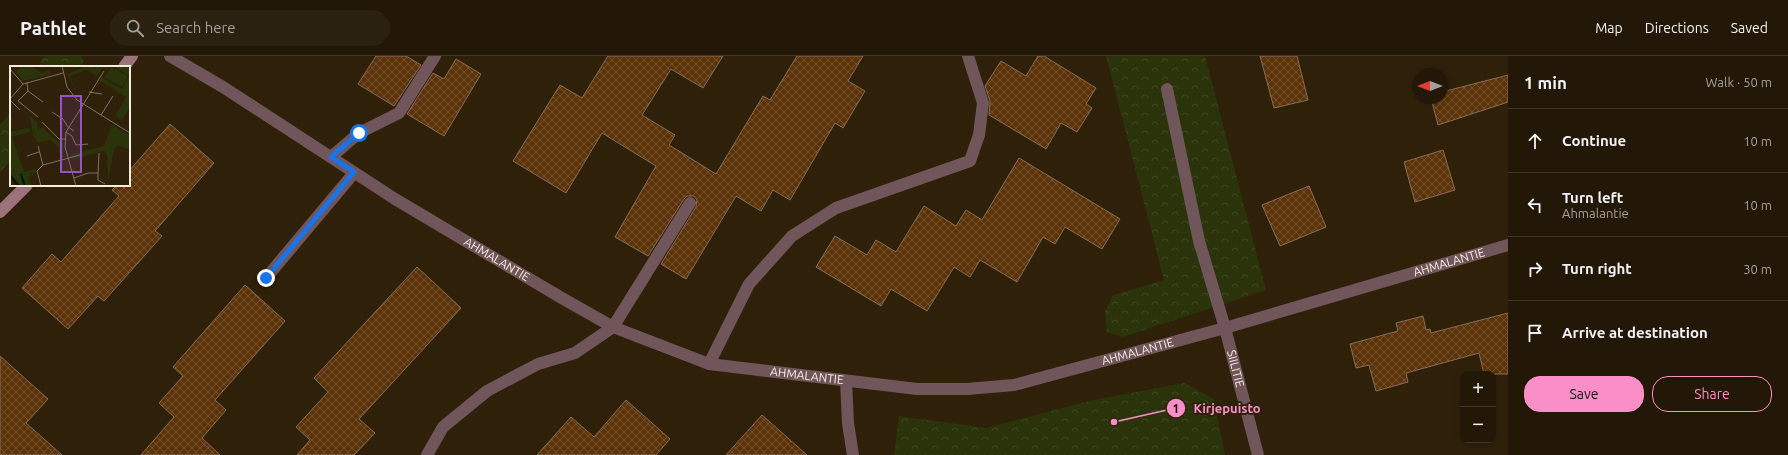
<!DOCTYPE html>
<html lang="en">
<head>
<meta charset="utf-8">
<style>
  :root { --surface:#231807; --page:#2b2111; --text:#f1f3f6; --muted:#a3a09b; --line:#403728; --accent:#fa8fc7 }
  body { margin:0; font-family:Ubuntu,sans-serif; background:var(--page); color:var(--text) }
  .controls { position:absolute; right:12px; bottom:12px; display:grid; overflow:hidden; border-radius:8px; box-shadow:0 2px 6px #0003 }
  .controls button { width:36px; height:36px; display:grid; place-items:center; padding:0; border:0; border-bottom:1px solid var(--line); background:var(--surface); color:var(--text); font:20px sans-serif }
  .compass { position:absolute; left:1412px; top:12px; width:36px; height:36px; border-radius:50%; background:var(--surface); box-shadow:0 2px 6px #0003; rotate:270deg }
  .stop { position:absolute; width:12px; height:12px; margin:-9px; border:3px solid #1a73e8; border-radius:50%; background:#fff }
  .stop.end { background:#1a73e8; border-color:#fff; box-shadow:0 1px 4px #0008 }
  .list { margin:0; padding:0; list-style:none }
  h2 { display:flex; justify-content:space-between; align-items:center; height:52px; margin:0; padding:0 16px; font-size:17px }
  h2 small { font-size:13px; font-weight:400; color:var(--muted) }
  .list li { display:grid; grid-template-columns:26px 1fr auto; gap:12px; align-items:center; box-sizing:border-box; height:64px; padding:0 16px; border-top:1px solid var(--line) }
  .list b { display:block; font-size:15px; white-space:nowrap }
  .list p { margin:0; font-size:13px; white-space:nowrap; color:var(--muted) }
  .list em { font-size:13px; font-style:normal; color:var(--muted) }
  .actions { display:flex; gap:8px; padding:12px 16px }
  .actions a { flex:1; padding:9px 0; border:1px solid var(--accent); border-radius:16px; text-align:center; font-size:14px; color:var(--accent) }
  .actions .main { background:var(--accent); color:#111 }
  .icon { flex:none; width:22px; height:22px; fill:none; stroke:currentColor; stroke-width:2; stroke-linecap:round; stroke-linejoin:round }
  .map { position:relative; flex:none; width:1508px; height:399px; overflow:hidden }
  header { display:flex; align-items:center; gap:24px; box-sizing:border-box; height:56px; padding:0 20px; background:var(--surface); border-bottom:1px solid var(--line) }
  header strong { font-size:19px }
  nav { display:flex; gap:22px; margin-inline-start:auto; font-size:14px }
  .search { width:280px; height:36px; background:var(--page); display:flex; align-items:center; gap:10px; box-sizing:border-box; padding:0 14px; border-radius:22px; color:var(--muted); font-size:15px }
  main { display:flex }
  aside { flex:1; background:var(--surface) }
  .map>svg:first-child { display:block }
  .forest { fill:url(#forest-crowns) }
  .building { fill:url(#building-cross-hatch); stroke:#856d59 }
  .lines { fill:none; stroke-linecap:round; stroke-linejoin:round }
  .lane { stroke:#70565b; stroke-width:12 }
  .street { stroke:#70565b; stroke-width:12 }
  .secondary { stroke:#9c737b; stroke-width:12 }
  .route { stroke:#1a73e8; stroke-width:5 }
  .labels { text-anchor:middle; stroke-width:4; stroke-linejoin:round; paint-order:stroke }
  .street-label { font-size:12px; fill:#f8eee0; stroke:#2f2009 }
  .inset-river { fill:none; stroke:#001518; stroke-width:2 }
  .inset-road { fill:none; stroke:#7f725f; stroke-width:1 }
  .view { fill:#9453c6; fill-opacity:0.15; stroke:#9453c6; stroke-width:2 }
  .inset-edge { fill:none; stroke:#f8eee0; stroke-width:2 }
  .leader { fill:none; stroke:#fa8fc7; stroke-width:1.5 }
  .callout-dot { fill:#fa8fc7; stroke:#2f2009; stroke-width:1.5 }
  .mark-label { font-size:12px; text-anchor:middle; font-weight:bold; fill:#111 }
  .callout-label { font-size:13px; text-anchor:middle; font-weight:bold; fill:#fa8fc7; stroke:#2f2009; stroke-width:4; stroke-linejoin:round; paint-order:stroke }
</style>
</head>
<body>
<header>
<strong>Pathlet</strong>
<div class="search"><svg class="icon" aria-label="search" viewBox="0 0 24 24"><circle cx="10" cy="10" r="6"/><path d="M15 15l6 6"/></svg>Search here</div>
<nav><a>Map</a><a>Directions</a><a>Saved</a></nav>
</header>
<main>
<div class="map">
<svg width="1508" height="399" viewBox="0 0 1508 399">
  <defs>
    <pattern id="forest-crowns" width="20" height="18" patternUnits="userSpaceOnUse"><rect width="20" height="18" fill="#2a330a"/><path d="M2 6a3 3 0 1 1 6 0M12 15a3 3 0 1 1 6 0" fill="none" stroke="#3f4722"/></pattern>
    <pattern id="building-cross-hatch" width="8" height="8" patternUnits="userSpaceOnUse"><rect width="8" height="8" fill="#5c3309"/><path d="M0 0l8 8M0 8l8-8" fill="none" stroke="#74512d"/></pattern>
  </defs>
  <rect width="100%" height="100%" fill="#2f2009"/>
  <g class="forest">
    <path d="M 44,0 L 82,0 L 84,11 L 38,11 Z"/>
    <path d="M 1106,0 L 1205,0 L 1266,234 L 1123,281 L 1107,276 L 1105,255 L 1113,239 L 1164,224 Z"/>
    <path d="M 11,56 L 11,104 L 0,116 L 0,69 Z"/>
    <path d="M 1184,327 L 1214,343 L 1225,399 L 894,399 L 899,360 L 986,372 L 1093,344 Z"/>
  </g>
  <g class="building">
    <path d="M 376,0 L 406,0 L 421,9 L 394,50 L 358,28 Z"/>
    <path d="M 608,0 L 723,0 L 703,32 L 671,13 L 642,59 L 675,79 L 669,89 L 716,118 L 763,40 L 770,44 L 797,0 L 863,0 L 848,25 L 865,35 L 843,72 L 835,67 L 790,144 L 773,134 L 761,155 L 736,140 L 686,223 L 661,208 L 696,151 L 697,144 L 694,140 L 687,140 L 684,143 L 648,200 L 615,181 L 656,110 L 602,77 L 566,137 L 513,105 L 560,29 L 582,42 Z"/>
    <path d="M 1038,0 L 1044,0 L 1096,32 L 1086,48 L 1092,52 L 1077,76 L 1061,67 L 1046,93 L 989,59 L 990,45 L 985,30 L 1001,5 L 1026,20 Z"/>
    <path d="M 1260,0 L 1297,0 L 1308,44 L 1274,52 Z"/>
    <path d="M 456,3 L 481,18 L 444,80 L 407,58 L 433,17 L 444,23 Z"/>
    <path d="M 1508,19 L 1508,46 L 1438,69 L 1431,42 L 1442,42 L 1442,36 Z"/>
    <path d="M 170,68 L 214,107 L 155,175 L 162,180 L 104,245 L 98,240 L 68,273 L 22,232 L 52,198 L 61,206 L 119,140 L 112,134 L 117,129 L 129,129 L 129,115 Z"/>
    <path d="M 1443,94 L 1455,134 L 1415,146 L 1404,106 Z"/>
    <path d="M 1019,102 L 1120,163 L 1102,193 L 1065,171 L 1055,188 L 1043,181 L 1017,226 L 980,204 L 970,221 L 954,211 L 927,255 L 891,233 L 881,250 L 816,211 L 835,180 L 867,199 L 876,184 L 896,196 L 924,150 L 956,170 L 966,154 L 982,164 Z"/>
    <path d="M 1309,130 L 1326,171 L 1280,190 L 1262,149 Z"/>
    <path d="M 417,211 L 461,252 L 359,363 L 375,377 L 354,399 L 297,399 L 310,384 L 296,371 L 328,336 L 314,322 Z"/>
    <path d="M 245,229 L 285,265 L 215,344 L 226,354 L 202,382 L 220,399 L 141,399 L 174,361 L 159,347 L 183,320 L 173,311 Z"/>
    <path d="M 1508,257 L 1508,318 L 1484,318 L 1479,297 L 1406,317 L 1408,326 L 1376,335 L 1369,309 L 1356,312 L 1350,288 L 1398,275 L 1396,267 L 1423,260 L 1426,274 L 1430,273 L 1431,277 Z"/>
    <path d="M 0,300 L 48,343 L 26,367 L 62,399 L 0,399 Z"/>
    <path d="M 626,344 L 670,383 L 656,399 L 537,399 L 571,361 L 594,381 Z"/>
    <path d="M 762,359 L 807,399 L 726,399 Z"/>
  </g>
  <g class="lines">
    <g class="lane">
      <path d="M 1167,33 L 1199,185 L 1225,272"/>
      <path d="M 331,101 L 359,77 L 399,57 L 435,0"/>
      <path d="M 266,222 L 354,117"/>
      <path d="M 709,308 L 749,228 L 792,180 L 836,152 L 970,105 L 979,79 L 983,47 L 968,0"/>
      <path d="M 846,325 L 848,367 L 853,399"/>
      <path d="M 427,399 L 443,371 L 487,335 L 538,308 L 575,297 L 613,271 L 690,147"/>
    </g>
    <g class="street">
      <path id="s1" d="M 170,0 L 223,31 L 395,143 L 560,241 L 613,271 L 709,308 L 917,333 L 967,333 L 1014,329 L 1225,272 L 1508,189"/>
      <path id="s2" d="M 1225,272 L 1258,399"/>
    </g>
    <g class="secondary">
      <path d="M 124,11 L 132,0"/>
      <path d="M 0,156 L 27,129"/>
    </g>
  </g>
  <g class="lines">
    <path class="route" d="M 266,222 L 354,116 L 331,101 L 359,77"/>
  </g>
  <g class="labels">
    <g class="street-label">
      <text dy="4" stroke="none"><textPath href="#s1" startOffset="385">AHMALANTIE</textPath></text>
      <text dy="4" stroke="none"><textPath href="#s1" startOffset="1381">AHMALANTIE</textPath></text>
      <text dy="4" stroke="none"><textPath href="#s1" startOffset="1057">AHMALANTIE</textPath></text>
      <text dy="4" stroke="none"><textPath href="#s2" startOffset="42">SIILITIE</textPath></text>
      <text dy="4" stroke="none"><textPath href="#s1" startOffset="721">AHMALANTIE</textPath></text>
    </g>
  </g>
  <g transform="translate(10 10)">
    <rect width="120" height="120" fill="#2f2009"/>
    <path d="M 102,1 L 118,10 L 112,21 L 94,11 Z" fill="#2a330a"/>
    <path d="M 11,0 L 21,0 L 32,7 L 38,4 L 42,8 L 13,15 L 6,6 ZM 76,0 L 99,0 L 97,4 L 93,1 L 87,10 L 76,4 L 60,10 L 67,27 L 57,8 ZM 102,0 L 120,0 L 120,41 L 112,54 L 105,50 L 116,31 L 88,14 L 91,11 L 112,23 L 119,10 ZM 3,36 L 27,56 L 28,64 L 32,61 L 47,75 L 53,76 L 54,91 L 51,92 L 48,81 L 40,74 L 28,77 L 23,69 L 20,51 ZM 102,59 L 120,69 L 120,84 L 107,79 L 104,84 L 98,115 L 97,88 L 94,85 L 60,94 L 58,86 L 60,89 L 94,80 Z" fill="#2a330a"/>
    <path d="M 19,62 L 20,66 L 2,71 L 14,106 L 25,103 L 26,106 L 18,111 L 22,120 L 8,120 L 0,110 L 0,66 Z" fill="#2a330a"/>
    <path class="inset-river" d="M 11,108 L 15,120M 0,109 L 9,120"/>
    <path class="inset-road" d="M 52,0 L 57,21 L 67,34 L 120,67M 0,3 L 13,18M 17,17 L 18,25 L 33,36M 18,25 L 8,35 L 28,51M 79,26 L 92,28M 0,33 L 13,18 L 53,7M 0,34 L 10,44M 42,46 L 53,53 L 58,61 L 64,65M 91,49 L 103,30M 32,56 L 49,73 L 55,73M 56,66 L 62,70 L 66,79 L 78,78M 28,80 L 33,99M 17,90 L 29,86M 88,107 L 89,87M 64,112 L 78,107 L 88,107 L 88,114 L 95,118M 31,120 L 27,105 L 33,99 L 70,89M 66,120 L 55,81 L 56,66 L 94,5"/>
    <path class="view" d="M 51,30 L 71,30 L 71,106 L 51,106 Z"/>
    <rect width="120" height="120" class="inset-edge"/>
  </g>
  <path class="leader" d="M1114 366L1176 352"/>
  <g class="callout-dot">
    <circle cx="1114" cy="366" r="4"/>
    <circle cx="1176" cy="352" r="10"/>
  </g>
  <g class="mark-label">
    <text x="1176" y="357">1</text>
  </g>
  <g class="callout-label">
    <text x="1227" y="357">Kirjepuisto</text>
  </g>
</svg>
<div class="controls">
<button>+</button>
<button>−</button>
</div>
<svg class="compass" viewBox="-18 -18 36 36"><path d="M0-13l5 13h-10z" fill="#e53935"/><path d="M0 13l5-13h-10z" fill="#a3a09b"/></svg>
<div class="stop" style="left:359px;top:77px"></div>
<div class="stop end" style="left:266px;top:222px"></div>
</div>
<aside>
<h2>1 min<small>Walk · 50 m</small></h2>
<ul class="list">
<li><svg class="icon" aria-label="ahead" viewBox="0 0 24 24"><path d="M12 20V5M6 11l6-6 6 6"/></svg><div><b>Continue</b></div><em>10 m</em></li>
<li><svg class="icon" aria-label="left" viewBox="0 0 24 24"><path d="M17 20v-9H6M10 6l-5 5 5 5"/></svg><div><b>Turn left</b><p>Ahmalantie</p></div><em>10 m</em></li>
<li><svg class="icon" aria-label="right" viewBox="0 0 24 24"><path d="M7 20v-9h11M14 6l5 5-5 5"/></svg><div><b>Turn right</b></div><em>30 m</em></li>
<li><svg class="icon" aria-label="arrive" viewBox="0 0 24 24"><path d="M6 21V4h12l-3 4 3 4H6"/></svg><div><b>Arrive at destination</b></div></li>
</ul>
<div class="actions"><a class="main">Save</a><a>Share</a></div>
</aside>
</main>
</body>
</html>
